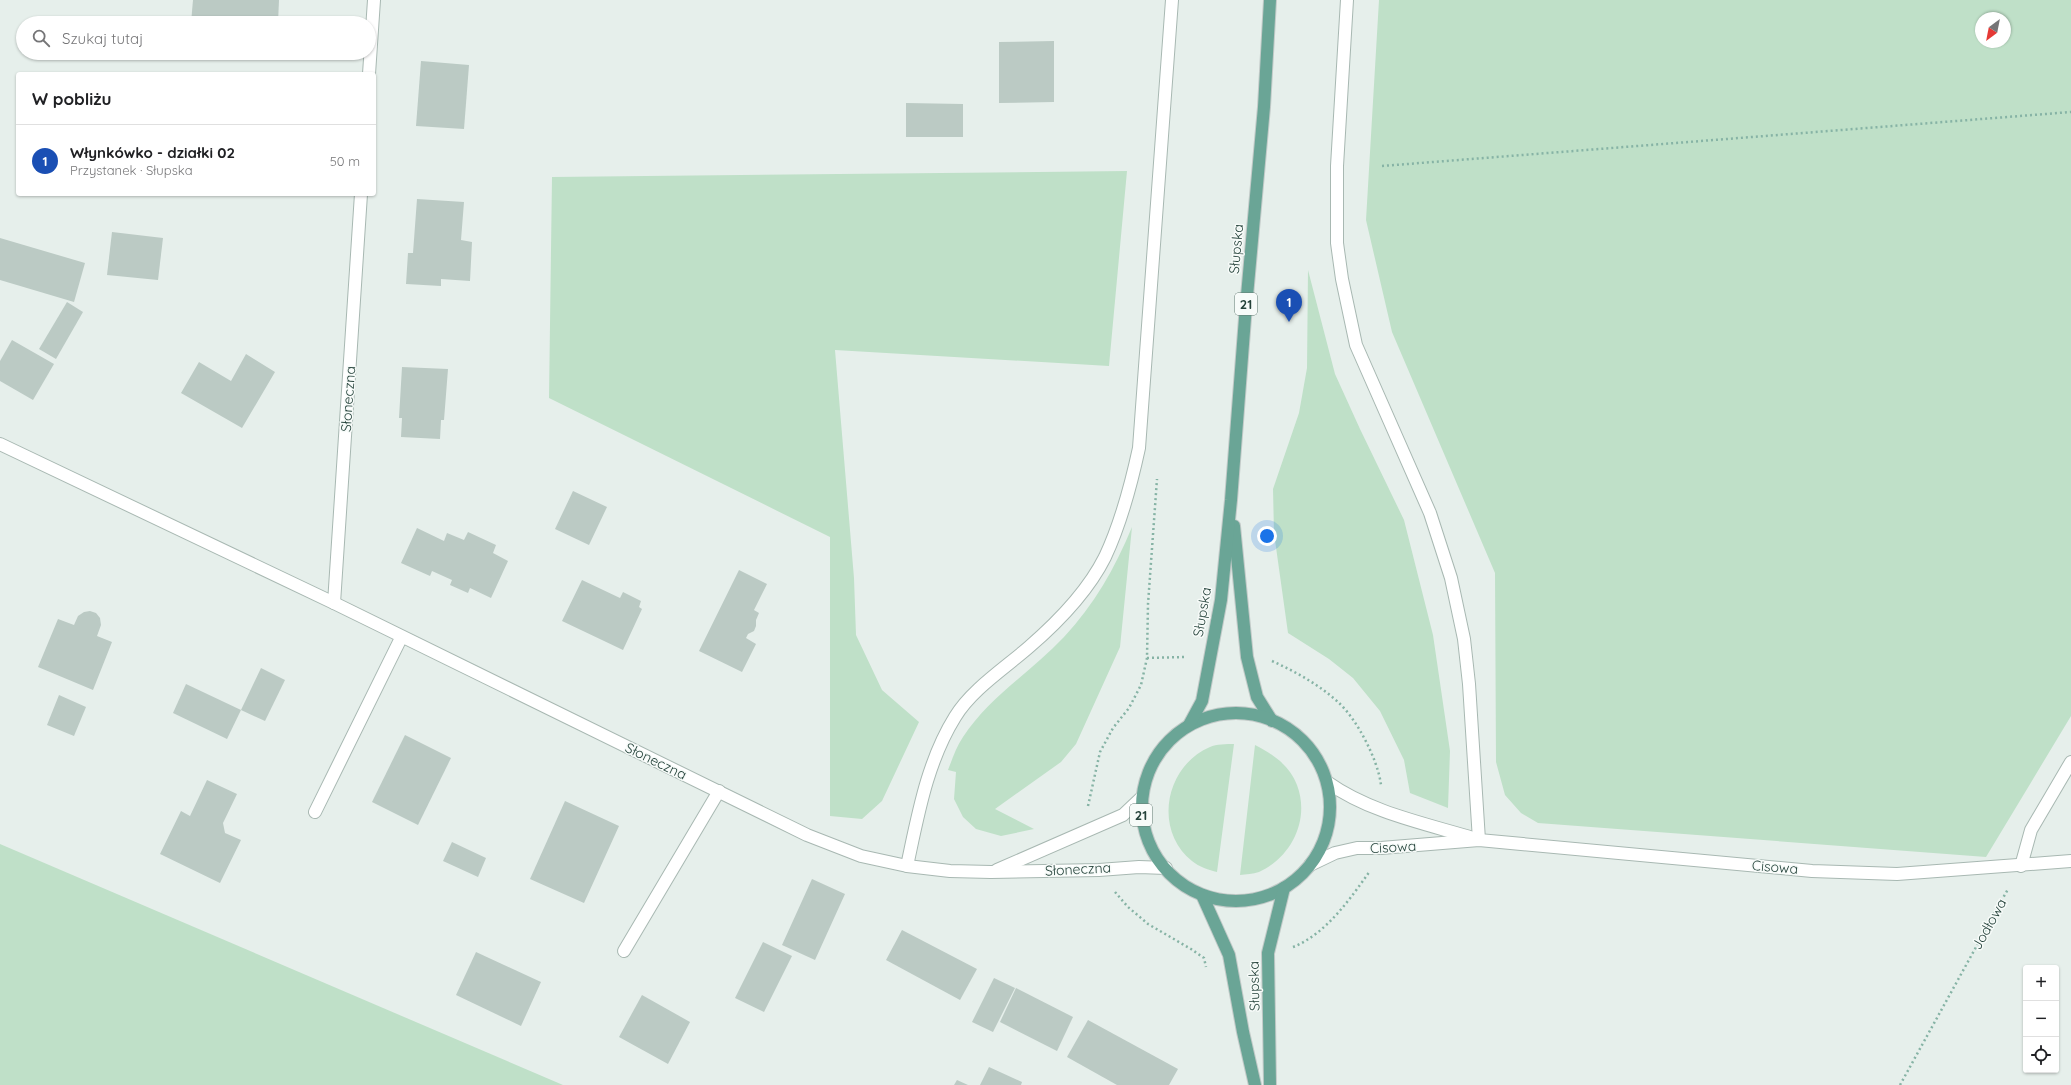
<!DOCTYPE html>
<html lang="pl">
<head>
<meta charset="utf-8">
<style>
  :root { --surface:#fff; --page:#f2f2f2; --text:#202124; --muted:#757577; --line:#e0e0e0; --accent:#d93025 }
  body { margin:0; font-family:Quicksand,sans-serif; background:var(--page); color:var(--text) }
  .controls { position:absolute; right:12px; bottom:12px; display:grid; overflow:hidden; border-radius:4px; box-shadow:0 1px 3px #0004 }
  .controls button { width:36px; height:36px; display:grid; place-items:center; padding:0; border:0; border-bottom:1px solid var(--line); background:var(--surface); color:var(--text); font:20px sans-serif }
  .compass { position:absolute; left:1975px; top:12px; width:36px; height:36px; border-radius:50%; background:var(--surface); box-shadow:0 1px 3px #0004; rotate:212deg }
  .you { position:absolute; left:1267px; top:536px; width:14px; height:14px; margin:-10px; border:3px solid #fff; border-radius:50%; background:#1a73e8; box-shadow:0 0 0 6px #1a73e833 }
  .badge { display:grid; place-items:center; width:26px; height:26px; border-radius:50%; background:var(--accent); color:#fff; font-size:13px; font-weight:700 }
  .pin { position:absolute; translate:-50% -33px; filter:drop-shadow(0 1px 2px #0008) }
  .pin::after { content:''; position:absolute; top:21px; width:14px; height:12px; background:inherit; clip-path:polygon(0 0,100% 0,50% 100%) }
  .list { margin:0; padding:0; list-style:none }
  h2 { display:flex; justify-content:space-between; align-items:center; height:52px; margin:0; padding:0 16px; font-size:17px }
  h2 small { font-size:13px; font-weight:400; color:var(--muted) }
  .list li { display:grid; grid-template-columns:26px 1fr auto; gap:12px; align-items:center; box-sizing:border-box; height:72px; padding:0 16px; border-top:1px solid var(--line) }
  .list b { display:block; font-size:15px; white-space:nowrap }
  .list p { margin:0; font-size:13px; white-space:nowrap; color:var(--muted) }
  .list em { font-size:13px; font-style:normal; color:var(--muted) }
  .icon { flex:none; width:22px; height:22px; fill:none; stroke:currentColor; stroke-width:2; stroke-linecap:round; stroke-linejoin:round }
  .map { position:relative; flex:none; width:2071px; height:1085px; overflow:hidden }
  .search { position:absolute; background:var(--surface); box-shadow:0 1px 3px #0004; left:16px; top:16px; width:360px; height:44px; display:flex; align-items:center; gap:10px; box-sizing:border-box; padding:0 14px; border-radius:22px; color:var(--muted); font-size:15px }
  .panel { position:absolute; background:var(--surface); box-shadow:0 1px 3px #0004; left:16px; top:72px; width:360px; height:124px; border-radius:4px }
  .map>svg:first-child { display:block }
  .green { fill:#bfe0c8; fill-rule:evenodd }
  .building { fill:#bbcac4 }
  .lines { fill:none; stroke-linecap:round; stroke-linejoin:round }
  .service-casing { stroke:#a8b8b2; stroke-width:14 }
  .minor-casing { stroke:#a8b8b2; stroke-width:14 }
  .primary-casing { stroke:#c2cac8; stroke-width:14 }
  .path { stroke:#86b3a5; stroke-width:2.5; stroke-dasharray:2 3; stroke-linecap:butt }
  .service { stroke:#fff; stroke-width:12 }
  .minor { stroke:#fff; stroke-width:12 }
  .primary { stroke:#6aa596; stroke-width:12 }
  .labels { text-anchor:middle; stroke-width:3; stroke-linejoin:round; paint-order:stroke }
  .shield { fill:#f7fbf9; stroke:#637a73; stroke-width:1 }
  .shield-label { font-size:13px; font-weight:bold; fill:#24423a }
  .street-label { font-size:14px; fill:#24423a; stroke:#f7fbf9 }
</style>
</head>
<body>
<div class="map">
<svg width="2071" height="1085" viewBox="0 0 2071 1085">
  <rect width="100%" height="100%" fill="#e6efeb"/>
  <g class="green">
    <path d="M 1379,0 L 2071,0 L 2071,716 L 1986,857 L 1538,823 L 1521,813 L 1505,795 L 1496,762 L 1495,573 L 1392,332 L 1366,220 ZM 1981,18 L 2005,18 L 2005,42 L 1981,42 Z"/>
    <path d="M 1127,171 L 1109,366 L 835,350 L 854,578 L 856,635 L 882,690 L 919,722 L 882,801 L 862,819 L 830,816 L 830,537 L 549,398 L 552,177 Z"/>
    <path d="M 1308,270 L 1335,374 L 1360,429 L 1404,520 L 1433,635 L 1450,751 L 1448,808 L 1410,793 L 1404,760 L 1380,711 L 1353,678 L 1329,659 L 1288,633 L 1274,533 L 1273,489 L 1299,413 L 1307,368 Z"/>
    <path d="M 1132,527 L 1120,647 L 1076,744 L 1061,762 L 995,809 L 1034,829 L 1001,836 L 976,829 L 963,817 L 954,799 L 956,772 L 948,770 C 952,760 956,747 963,737 C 989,697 1031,672 1064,637 C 1094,605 1115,568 1132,527 Z"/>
    <path d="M 1234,744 L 1217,872 C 1209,870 1199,867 1192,861 C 1153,830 1165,766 1210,747 C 1216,744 1227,744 1234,744 Z"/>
    <path d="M 1255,745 C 1273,754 1290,766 1297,785 C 1310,819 1292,857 1259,872 C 1253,874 1246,874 1240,875 Z"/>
    <path d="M 0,844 L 563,1085 L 0,1085 Z"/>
  </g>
  <g class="building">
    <path d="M 193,0 L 279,0 L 278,23 L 191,23 Z"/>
    <path d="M 1054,41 L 1054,102 L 999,103 L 999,42 Z"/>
    <path d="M 421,61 L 469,65 L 464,129 L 416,126 Z"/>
    <path d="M 906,103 L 963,104 L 963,137 L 906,137 Z"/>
    <path d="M 417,199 L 464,202 L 461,240 L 472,242 L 470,281 L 441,279 L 441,286 L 406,284 L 408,253 L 413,253 Z"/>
    <path d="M 112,232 L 163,238 L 158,280 L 107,275 Z"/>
    <path d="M 0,238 L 85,263 L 74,302 L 0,280 Z"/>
    <path d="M 67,302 L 83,312 L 56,359 L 39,349 Z"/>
    <path d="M 12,340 L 54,364 L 33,400 L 0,381 L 0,361 Z"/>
    <path d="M 246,354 L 275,372 L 242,428 L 181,393 L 199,362 L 231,381 Z"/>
    <path d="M 402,367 L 448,369 L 444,420 L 441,420 L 440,439 L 401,437 L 402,418 L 399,418 Z"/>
    <path d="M 573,491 L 607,507 L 589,545 L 555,529 Z"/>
    <path d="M 417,528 L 444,541 L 447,533 L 464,540 L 468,532 L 496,545 L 493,553 L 508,561 L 491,598 L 470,588 L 468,593 L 450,585 L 452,580 L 432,571 L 430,576 L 401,563 Z"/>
    <path d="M 739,570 L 767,584 L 754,610 L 759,613 L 756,620 L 756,626 L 754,631 L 748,634 L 746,638 L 756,644 L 742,672 L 699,651 Z"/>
    <path d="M 582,580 L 620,598 L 623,592 L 641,601 L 639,607 L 642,609 L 623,650 L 562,621 Z"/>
    <path d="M 90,611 L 96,613 L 100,618 L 101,625 L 97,636 L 112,642 L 93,690 L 38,667 L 58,619 L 74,625 L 78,616 L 84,612 Z"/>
    <path d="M 261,668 L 285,680 L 265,721 L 241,710 Z"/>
    <path d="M 186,684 L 241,710 L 227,739 L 173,713 Z"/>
    <path d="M 59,695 L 86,707 L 74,736 L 47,725 Z"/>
    <path d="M 405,735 L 451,758 L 418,825 L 372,802 Z"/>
    <path d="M 207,780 L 237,794 L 223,823 L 225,833 L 241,840 L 220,883 L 160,854 L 181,811 L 190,816 Z"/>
    <path d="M 565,801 L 619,826 L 584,903 L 530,879 Z"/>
    <path d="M 452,842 L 486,858 L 478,877 L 443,861 Z"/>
    <path d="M 812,879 L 845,894 L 815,960 L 782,945 Z"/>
    <path d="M 902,930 L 977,969 L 960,1000 L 886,960 Z"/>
    <path d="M 763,942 L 792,956 L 764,1012 L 735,998 Z"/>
    <path d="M 476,952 L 541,982 L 521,1026 L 456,995 Z"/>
    <path d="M 994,978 L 1015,988 L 993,1032 L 972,1022 Z"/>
    <path d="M 1016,988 L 1073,1017 L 1057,1051 L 1000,1022 Z"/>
    <path d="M 642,995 L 690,1022 L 668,1064 L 619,1037 Z"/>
    <path d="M 1088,1020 L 1178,1069 L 1169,1085 L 1117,1085 L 1067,1057 Z"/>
    <path d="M 989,1067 L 1022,1082 L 1021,1085 L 980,1085 Z"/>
    <path d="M 957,1080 L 968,1085 L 954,1085 Z"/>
  </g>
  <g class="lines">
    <defs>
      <g id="service">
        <path d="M 315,812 L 401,638"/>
        <path d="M 624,951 L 719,791"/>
      </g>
      <g id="minor">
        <path d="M 1347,0 L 1337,166 L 1337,243 L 1342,279 L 1356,345 L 1430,513 L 1451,578 L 1464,639 L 1469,684 L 1479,840"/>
        <path d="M 369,74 L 374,0"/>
        <path d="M 0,444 L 334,603 L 807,835 L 861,856 L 907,866 L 950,871 L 991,872 L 1099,870 L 1139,867 L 1166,868"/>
        <path d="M 334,603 L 361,194"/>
        <path d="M 1327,782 C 1369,812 1423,823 1473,838"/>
        <path d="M 1310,865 L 1335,853 L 1357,848 L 1381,848 L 1479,840 L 1812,871 L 1897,874 L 2071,861"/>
        <path d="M 907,866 C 918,815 927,762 955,717 C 971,690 1005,668 1029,647 C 1058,622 1088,591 1105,557 C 1121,523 1131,485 1139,448 L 1172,0"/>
        <path d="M 2021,866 L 2031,830 L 2071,762"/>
        <path d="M 997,870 L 1123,815 L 1141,798"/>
      </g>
      <g id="primary">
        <path d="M 1234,526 L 1247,657 L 1257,697 L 1272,721"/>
        <circle cx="1236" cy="807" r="94"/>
        <path d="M 1189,725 L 1202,701 L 1221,600 L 1231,500 L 1245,318 L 1264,107 L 1270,0"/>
        <path d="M 1202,895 L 1229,955 L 1243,1032 L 1255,1085"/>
        <path d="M 1270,1085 L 1268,953 L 1284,888"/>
      </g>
    </defs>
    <use href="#service" class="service-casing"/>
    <use href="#minor" class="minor-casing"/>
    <use href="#primary" class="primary-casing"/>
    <g class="path">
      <path d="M 1382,166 L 2071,112"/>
      <path d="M 1147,658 L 1186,657"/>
      <path d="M 1272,661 C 1296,672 1318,684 1338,702 C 1357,719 1378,760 1381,785"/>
      <path d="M 1088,806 L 1100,752 L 1113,728 L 1129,708 L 1141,685 L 1147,658 L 1148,604 L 1157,479"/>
      <path d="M 1115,892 L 1128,907 L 1148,924 L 1191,949 L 1204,958 L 1206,967"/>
      <path d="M 1293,947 C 1326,934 1350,899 1370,871"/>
      <path d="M 1900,1085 L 2008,889"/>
    </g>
    <use href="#service" class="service"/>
    <use href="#minor" class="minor"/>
    <use href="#primary" class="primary"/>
  </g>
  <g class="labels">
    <g class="shield">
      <rect x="1235" y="293" width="22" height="22" rx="3"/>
      <rect x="1130" y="804" width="22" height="22" rx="3"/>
    </g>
    <g class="shield-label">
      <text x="1246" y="309">21</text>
      <text x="1141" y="820">21</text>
    </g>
    <g class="street-label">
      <text transform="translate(1236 249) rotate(-85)" y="5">Słupska</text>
      <text transform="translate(348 399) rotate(-86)" y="5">Słoneczna</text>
      <text transform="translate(1202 612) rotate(-80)" y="5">Słupska</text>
      <text transform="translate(656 761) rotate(26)" y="5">Słoneczna</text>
      <text transform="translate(1393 847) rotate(-3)" y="5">Cisowa</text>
      <text transform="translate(1775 867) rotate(5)" y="5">Cisowa</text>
      <text transform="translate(1078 869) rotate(-3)" y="5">Słoneczna</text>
      <text transform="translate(1989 924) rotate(-61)" y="5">Jodłowa</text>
      <text transform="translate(1254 986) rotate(-91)" y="5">Słupska</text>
    </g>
  </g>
</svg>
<div class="controls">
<button>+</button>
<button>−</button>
<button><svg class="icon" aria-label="locate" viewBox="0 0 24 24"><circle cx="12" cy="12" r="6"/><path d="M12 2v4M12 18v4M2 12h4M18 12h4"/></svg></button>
</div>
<svg class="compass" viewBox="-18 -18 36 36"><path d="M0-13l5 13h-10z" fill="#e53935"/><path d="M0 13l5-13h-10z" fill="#757577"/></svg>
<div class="you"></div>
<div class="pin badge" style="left:1289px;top:322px;background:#1a4fb4">1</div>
<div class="search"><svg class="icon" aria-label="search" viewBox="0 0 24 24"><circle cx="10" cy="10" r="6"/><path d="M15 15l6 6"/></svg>Szukaj tutaj</div>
<section class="panel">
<h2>W pobliżu<small></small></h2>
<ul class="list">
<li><span class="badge" style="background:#1a4fb4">1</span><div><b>Włynkówko - działki 02</b><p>Przystanek · Słupska</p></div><em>50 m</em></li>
</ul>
</section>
</div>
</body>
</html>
